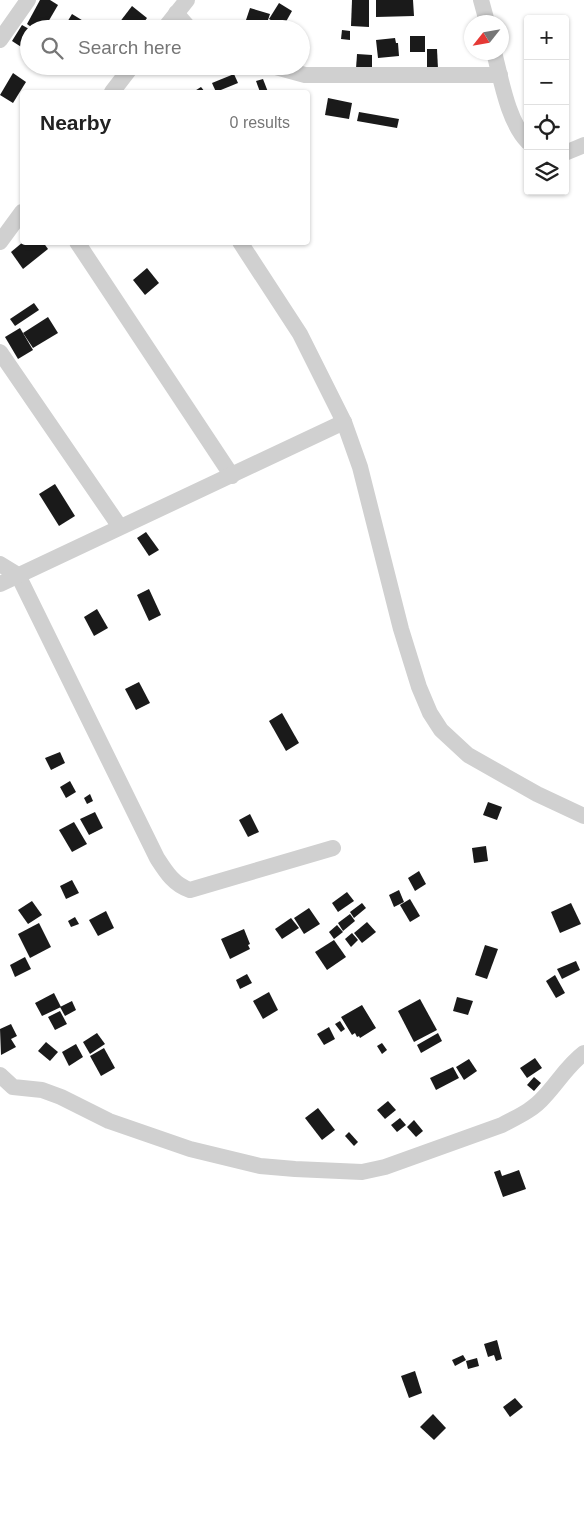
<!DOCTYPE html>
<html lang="en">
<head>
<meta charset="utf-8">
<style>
  :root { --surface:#fff; --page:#f2f2f2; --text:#222; --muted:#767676; --line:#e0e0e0 }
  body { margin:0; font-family:Helvetica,sans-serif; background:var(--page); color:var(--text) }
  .controls { position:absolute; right:15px; top:15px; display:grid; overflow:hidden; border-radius:5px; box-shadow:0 1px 4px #0004 }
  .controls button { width:45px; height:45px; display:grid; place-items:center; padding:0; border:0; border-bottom:1px solid var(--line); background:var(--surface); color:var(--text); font:25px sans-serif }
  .compass { position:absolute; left:464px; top:15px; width:45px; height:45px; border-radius:50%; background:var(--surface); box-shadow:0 1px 4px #0004; rotate:239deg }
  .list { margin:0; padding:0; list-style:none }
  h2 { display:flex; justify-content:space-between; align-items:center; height:65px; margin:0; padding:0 20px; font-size:21px }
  h2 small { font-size:16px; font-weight:400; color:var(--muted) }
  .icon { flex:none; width:28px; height:28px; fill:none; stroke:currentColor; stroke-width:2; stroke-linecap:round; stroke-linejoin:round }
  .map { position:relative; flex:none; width:584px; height:1513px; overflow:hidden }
  .search { position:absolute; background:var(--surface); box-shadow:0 1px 4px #0004; left:20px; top:20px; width:290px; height:55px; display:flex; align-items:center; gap:12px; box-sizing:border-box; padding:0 18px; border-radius:28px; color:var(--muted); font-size:19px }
  .panel { position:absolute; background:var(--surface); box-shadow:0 1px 4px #0004; left:20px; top:90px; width:290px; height:155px; border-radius:5px }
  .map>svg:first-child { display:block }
  .building { fill:#1a1a1a }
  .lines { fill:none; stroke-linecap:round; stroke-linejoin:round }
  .minor { stroke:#d0d0d0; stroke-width:16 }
</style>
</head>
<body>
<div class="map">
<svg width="584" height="1513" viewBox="0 0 584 1513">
  <rect width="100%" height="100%" fill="#fff"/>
  <g class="building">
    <path d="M 40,0 L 50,0 L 58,5 L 44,29 L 34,29 L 27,24 Z"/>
    <path d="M 352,0 L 369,0 L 369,27 L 351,26 Z"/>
    <path d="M 376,0 L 413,0 L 414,16 L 376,17 Z"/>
    <path d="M 279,3 L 292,11 L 283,27 L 269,19 Z"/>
    <path d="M 132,6 L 147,18 L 139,29 L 126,29 L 119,23 Z"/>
    <path d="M 250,8 L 270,14 L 265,29 L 243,29 Z"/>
    <path d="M 72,14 L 85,22 L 82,27 L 85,29 L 63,29 Z"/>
    <path d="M 22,25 L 29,29 L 29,52 L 12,41 Z"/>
    <path d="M 342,30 L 350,31 L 350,40 L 341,39 Z"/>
    <rect x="410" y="36" width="15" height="16"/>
    <path d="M 395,38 L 396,43 L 398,43 L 399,56 L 378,58 L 376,40 Z"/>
    <path d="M 427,49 L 437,49 L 438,69 L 427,69 Z"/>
    <path d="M 357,54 L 372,55 L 372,69 L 356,69 Z"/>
    <path d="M 85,66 L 97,66 L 94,72 Z"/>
    <path d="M 13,73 L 26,82 L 13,103 L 0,95 Z"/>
    <path d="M 234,74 L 238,83 L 216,92 L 212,83 Z"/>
    <path d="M 263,79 L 268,92 L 260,92 L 256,81 Z"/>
    <path d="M 201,87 L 205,92 L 193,92 Z"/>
    <path d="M 328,98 L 352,103 L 349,119 L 325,115 Z"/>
    <path d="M 359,112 L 399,119 L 397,128 L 357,121 Z"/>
    <path d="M 23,242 L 43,242 L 48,249 L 23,269 L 11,252 Z"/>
    <path d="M 147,268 L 159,283 L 145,295 L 133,280 Z"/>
    <path d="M 34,303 L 39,310 L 15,326 L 10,319 Z"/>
    <path d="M 48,317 L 58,333 L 33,348 L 23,333 Z"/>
    <path d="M 20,328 L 33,350 L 18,359 L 5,337 Z"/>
    <path d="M 55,484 L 75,516 L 59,526 L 39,494 Z"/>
    <path d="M 146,532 L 159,550 L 149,556 L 137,538 Z"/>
    <path d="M 149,589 L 161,615 L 149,621 L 137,595 Z"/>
    <path d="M 97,609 L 108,628 L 94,636 L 84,617 Z"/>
    <path d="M 139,682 L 150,703 L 136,710 L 125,689 Z"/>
    <path d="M 282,713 L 299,743 L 286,751 L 269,721 Z"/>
    <path d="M 60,752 L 65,763 L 51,770 L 45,758 Z"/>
    <path d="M 70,781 L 76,792 L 66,798 L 60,787 Z"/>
    <path d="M 90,794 L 93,801 L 87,804 L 84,798 Z"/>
    <path d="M 488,802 L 502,807 L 497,820 L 483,815 Z"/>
    <path d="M 95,812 L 103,828 L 89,835 L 80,819 Z"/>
    <path d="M 250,814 L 259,832 L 248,837 L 239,820 Z"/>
    <path d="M 74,822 L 87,844 L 72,852 L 59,830 Z"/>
    <path d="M 486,846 L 488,861 L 474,863 L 472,848 Z"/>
    <path d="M 419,871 L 426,884 L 415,891 L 408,878 Z"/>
    <path d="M 72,880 L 79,893 L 66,899 L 60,886 Z"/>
    <path d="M 399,890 L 404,902 L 394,907 L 389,895 Z"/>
    <path d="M 347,892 L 354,901 L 338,912 L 332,903 Z"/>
    <path d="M 410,899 L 420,916 L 410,922 L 400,905 Z"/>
    <path d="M 32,901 L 42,915 L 28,924 L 18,910 Z"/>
    <path d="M 362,903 L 366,908 L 354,918 L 350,912 Z"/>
    <path d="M 571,903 L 581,924 L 560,933 L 551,912 Z"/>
    <path d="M 309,908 L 320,924 L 304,934 L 294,918 Z"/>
    <path d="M 106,911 L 114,928 L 98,936 L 89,920 Z"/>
    <path d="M 350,914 L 355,921 L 343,931 L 338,923 Z"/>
    <path d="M 75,917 L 79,924 L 71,927 L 68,921 Z"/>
    <path d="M 291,918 L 299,928 L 282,939 L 275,929 Z"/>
    <path d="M 367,922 L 376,932 L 362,943 L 354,933 Z"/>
    <path d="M 39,923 L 51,947 L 30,958 L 18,934 Z"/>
    <path d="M 337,925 L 343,932 L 334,939 L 329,932 Z"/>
    <path d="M 244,929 L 250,944 L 248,945 L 250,949 L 230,959 L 221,939 Z"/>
    <path d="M 352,933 L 358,940 L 351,947 L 345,939 Z"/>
    <path d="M 334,940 L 346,957 L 327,970 L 315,952 Z"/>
    <path d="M 485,945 L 498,949 L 487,979 L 475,975 Z"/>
    <path d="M 25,957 L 31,969 L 15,977 L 10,965 Z"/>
    <path d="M 576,961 L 580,970 L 562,979 L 557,969 Z"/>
    <path d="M 247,974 L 252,983 L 240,989 L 236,980 Z"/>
    <path d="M 555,975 L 565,993 L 556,998 L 546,981 Z"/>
    <path d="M 269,992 L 278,1010 L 263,1019 L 253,1001 Z"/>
    <path d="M 54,993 L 61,1007 L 42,1016 L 35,1003 Z"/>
    <path d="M 457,997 L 473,1001 L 468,1015 L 453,1011 Z"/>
    <path d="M 420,999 L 437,1030 L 414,1042 L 398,1011 Z"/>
    <path d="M 72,1001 L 76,1010 L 65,1016 L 60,1007 Z"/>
    <path d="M 362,1005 L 376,1028 L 360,1038 L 359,1036 L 357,1037 L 355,1033 L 352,1035 L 341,1017 Z"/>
    <path d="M 60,1011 L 67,1024 L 55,1030 L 48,1017 Z"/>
    <path d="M 340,1021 L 345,1029 L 341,1032 L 335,1024 Z"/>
    <path d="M 11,1024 L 17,1036 L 11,1039 L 16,1047 L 1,1055 L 0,1029 Z"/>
    <path d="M 329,1027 L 335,1039 L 324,1045 L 317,1034 Z"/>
    <path d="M 97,1033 L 105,1044 L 90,1054 L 83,1042 Z"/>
    <path d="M 438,1033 L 442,1041 L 421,1053 L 417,1045 Z"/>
    <path d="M 46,1042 L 58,1052 L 50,1061 L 38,1051 Z"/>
    <path d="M 382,1043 L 387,1050 L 382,1054 L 377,1046 Z"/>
    <path d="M 76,1044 L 83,1057 L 69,1066 L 62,1052 Z"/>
    <path d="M 104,1048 L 115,1068 L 101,1076 L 90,1056 Z"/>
    <path d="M 535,1058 L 542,1068 L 527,1078 L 520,1068 Z"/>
    <path d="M 469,1059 L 477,1071 L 464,1080 L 456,1067 Z"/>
    <path d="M 453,1067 L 459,1078 L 436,1090 L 430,1078 Z"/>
    <path d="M 534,1077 L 541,1083 L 534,1091 L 527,1085 Z"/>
    <path d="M 388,1101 L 396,1110 L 385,1119 L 377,1110 Z"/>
    <path d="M 318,1108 L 335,1130 L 322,1140 L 305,1118 Z"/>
    <path d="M 400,1118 L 406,1125 L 397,1132 L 391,1125 Z"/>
    <path d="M 414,1120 L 423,1131 L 416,1137 L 407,1127 Z"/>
    <path d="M 349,1132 L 358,1142 L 354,1146 L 345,1136 Z"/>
    <path d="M 500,1170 L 502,1176 L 519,1170 L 526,1189 L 503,1197 L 494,1172 Z"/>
    <path d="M 497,1340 L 502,1359 L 496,1361 L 494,1355 L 488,1357 L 484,1344 Z"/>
    <path d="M 463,1355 L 466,1360 L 455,1366 L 452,1360 Z"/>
    <path d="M 477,1358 L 479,1366 L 468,1369 L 466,1361 Z"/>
    <path d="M 415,1371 L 422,1393 L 409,1398 L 401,1376 Z"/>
    <path d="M 515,1398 L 523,1407 L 510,1417 L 503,1407 Z"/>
    <path d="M 433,1414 L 446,1428 L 434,1440 L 420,1427 Z"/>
  </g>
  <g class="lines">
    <g class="minor">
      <path d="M 481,0 L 487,22"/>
      <path d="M 176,13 L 190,29"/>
      <path d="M 164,29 L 187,0"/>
      <path d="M 0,40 L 28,0"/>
      <path d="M 494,52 C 501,79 508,122 528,142"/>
      <path d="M 272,66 L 305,75 L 500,75"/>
      <path d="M 112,92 L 132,66"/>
      <path d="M 565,153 L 584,145"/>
      <path d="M 0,242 L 22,212"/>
      <path d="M 77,242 L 232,476"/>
      <path d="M 240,242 L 300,334 L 344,422 L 360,467 L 401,629 L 419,687 L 430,713 L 441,730 L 468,755 L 537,794 L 584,816"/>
      <path d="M 0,352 L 120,527"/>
      <path d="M 0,564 L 18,575 L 157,858 C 166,872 174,885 190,890 L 333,848"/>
      <path d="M 0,584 L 344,422"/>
      <path d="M 0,1075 L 13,1087 L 42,1090 L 61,1097 L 109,1121 L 190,1149 L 260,1166 L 295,1169 L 362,1172 L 385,1167 L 502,1125 C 517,1117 533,1110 544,1097 C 558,1082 568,1065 584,1053"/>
    </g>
  </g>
</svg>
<div class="controls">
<button>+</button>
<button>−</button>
<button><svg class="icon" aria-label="locate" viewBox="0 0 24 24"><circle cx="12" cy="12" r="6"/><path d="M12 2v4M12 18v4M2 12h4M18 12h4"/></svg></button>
<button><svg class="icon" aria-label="layers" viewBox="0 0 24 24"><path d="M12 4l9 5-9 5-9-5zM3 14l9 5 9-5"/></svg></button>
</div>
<svg class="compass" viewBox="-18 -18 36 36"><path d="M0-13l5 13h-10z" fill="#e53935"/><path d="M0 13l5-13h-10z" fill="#767676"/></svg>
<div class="search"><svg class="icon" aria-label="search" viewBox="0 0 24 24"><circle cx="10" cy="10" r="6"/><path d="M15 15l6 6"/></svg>Search here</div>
<section class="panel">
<h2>Nearby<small>0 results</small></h2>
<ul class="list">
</ul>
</section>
</div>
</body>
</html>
